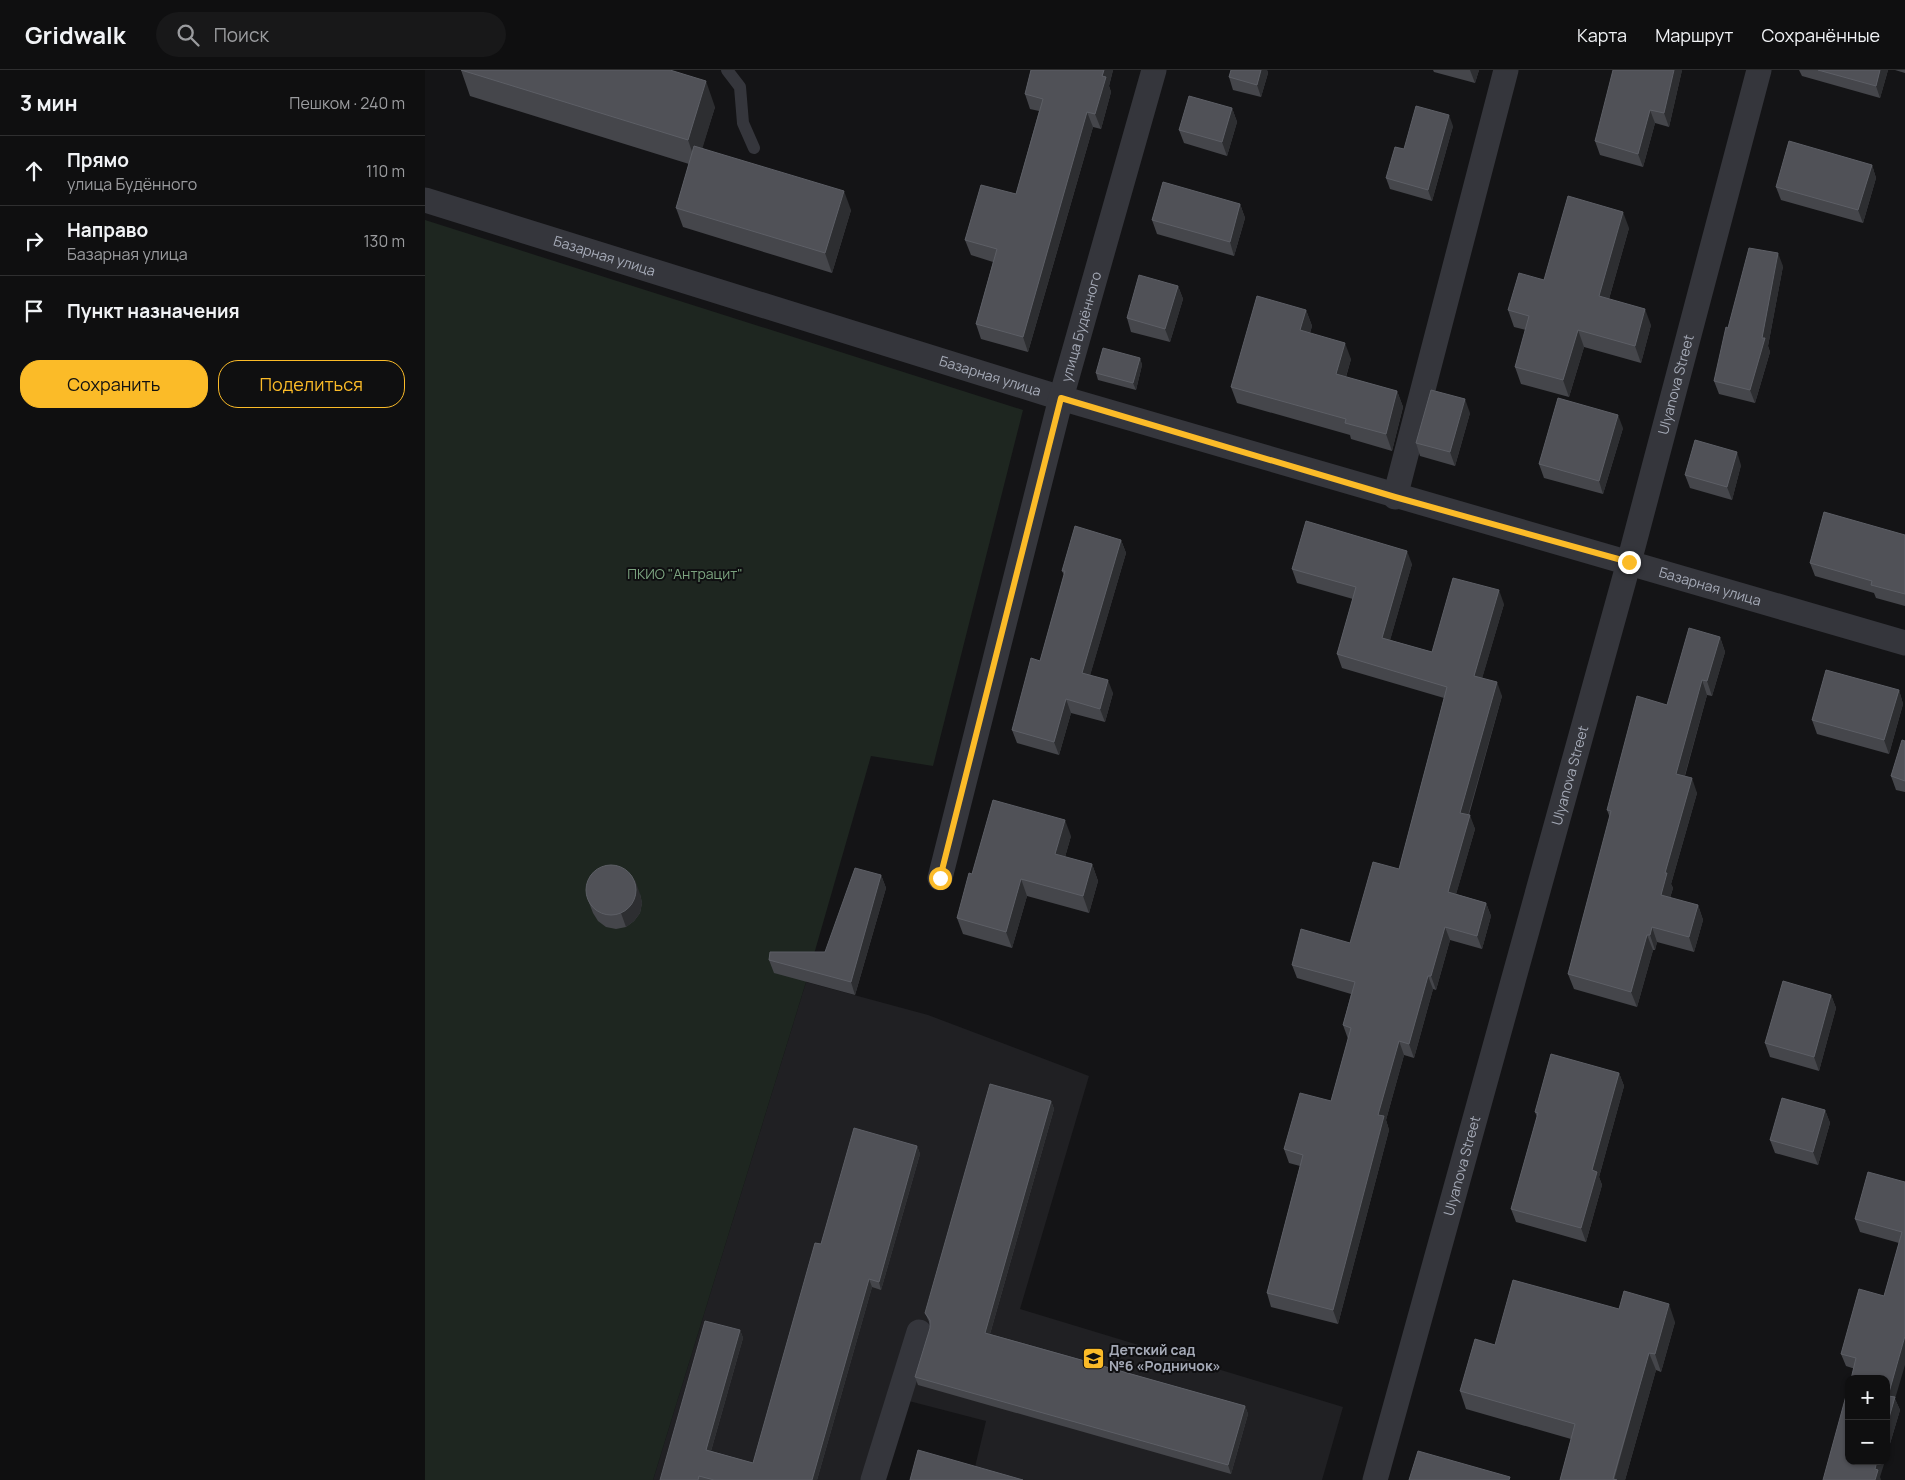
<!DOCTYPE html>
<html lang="ru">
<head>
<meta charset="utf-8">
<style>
  :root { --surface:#0f0f10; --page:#181819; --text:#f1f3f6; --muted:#9b9c9f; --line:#2f2f30; --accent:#fbbb28 }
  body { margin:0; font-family:Manrope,sans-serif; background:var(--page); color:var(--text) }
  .controls { position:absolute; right:15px; bottom:15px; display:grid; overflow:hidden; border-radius:10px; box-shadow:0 1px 4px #0004 }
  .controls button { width:45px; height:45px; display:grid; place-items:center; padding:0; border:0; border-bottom:1px solid var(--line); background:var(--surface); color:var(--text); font:25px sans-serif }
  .stop { position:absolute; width:15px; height:15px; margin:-11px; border:4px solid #fbbb28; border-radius:50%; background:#fff }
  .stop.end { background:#fbbb28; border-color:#fff; box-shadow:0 1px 5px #0008 }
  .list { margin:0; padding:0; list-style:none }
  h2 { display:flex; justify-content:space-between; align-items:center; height:65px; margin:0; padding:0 20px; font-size:21px }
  h2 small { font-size:16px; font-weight:400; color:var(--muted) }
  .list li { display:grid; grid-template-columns:32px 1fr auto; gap:15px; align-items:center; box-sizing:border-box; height:70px; padding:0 20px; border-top:1px solid var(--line) }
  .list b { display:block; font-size:19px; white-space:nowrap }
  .list p { margin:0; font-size:16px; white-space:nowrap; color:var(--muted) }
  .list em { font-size:16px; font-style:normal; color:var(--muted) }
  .actions { display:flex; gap:10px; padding:15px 20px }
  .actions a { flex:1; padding:11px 0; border:1px solid var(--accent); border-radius:20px; text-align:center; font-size:18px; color:var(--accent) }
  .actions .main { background:var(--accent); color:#111 }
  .icon { flex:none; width:28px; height:28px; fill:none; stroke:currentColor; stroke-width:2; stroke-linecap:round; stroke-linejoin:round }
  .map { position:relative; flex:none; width:1480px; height:1410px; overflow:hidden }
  header { display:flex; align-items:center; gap:30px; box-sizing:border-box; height:70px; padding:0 25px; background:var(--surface); border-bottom:1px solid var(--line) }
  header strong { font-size:24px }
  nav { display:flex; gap:28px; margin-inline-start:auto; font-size:18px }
  .search { width:350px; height:45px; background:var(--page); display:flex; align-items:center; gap:12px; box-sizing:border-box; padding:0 18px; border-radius:28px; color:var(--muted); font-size:19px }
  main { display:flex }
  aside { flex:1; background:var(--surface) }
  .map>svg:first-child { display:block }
  .built { fill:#202023 }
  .green { fill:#1e2620 }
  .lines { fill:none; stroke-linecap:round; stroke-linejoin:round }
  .service { stroke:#35363c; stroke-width:12 }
  .minor { stroke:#35363c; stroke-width:25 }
  .wall { fill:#45464b }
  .shaded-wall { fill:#2d2e31 }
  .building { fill:#505157; stroke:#5d5f66 }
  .route { stroke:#fbbb28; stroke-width:6 }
  .labels { text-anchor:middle; stroke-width:4; stroke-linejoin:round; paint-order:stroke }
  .street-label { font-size:14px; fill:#a5aab7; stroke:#0f0f11 }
  .park-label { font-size:14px; fill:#7ba37f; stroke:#0f0f11 }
  .poi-label { font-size:14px; font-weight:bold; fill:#a5aab7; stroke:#0f0f11; text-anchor:start }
</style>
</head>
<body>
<header>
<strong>Gridwalk</strong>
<div class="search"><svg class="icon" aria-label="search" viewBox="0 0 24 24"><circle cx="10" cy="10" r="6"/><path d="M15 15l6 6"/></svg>Поиск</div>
<nav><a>Карта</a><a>Маршрут</a><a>Сохранённые</a></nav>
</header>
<main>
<aside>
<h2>3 мин<small>Пешком · 240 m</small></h2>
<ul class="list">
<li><svg class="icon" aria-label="ahead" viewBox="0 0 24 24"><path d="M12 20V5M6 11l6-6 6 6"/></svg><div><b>Прямо</b><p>улица Будённого</p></div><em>110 m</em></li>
<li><svg class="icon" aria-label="right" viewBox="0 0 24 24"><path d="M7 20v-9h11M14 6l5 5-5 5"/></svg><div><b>Направо</b><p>Базарная улица</p></div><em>130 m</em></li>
<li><svg class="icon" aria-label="arrive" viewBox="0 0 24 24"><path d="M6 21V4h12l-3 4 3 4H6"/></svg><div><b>Пункт назначения</b></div></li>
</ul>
<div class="actions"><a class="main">Сохранить</a><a>Поделиться</a></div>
</aside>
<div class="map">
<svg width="1480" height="1410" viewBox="0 0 1480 1410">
  <rect width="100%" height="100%" fill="#141416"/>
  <path class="built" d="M 381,912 L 503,945 L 664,1006 L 595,1239 L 918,1337 L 897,1410 L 595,1410 L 550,1397 L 561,1351 L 480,1330 L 460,1410 L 228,1410 Z"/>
  <path class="green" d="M 0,150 L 598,340 L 508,696 L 446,686 L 381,912 L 228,1410 L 0,1410 Z"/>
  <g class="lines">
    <path class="service" d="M 302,0 L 315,17 L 318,53 L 329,78"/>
    <g class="minor">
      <path id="s1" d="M 0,130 L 636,328 L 1480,573"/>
      <path d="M 970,427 L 1081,0"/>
      <path id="s2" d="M 515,808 L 636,328 L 729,0"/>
      <path d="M 448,1410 L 494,1262"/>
      <path id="s3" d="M 950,1410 L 1204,492 L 1334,0"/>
    </g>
  </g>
  <g class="wall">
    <path d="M 36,0 L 290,37 L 277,78 L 426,140 L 407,203 L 258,157 L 251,138 L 264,94 L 45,26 Z"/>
    <path d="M 606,0 L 688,0 L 684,16 L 686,22 L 676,59 L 668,57 L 603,282 L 556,269 L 551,254 L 568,192 L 546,185 L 540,170 L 591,124 L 614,41 L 605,39 L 600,24 Z"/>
    <path d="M 806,0 L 842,0 L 843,3 L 836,27 L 808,20 L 804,7 Z"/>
    <path d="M 1008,0 L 1054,0 L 1050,13 L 1009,2 Z"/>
    <path d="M 1257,0 L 1244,57 L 1230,53 L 1218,97 L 1175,85 L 1170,71 Z"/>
    <path d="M 1374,0 L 1463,0 L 1455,28 L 1377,6 Z"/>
    <path d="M 1470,0 L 1480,0 L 1480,3 Z"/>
    <path d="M 807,38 L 812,52 L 802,86 L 759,73 L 754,60 Z"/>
    <path d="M 1028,56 L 1007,131 L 965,119 L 961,108 L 979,79 Z"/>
    <path d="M 1447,95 L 1451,108 L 1438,153 L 1356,130 L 1351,117 Z"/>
    <path d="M 815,134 L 820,148 L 809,186 L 732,164 L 727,150 Z"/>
    <path d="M 1204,158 L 1184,229 L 1226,255 L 1216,293 L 1159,277 L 1144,327 L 1096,314 L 1090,297 L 1101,260 L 1089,257 L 1083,240 L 1119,210 Z"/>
    <path d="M 1358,196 L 1343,276 L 1345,282 L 1330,333 L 1294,324 L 1289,311 L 1303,258 Z"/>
    <path d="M 753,216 L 758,229 L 745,272 L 706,262 L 702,248 Z"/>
    <path d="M 881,240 L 887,256 L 885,263 L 926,289 L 921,307 L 972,321 L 978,337 L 967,381 L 926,369 L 925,365 L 812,333 L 806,317 Z"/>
    <path d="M 715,288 L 717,295 L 711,320 L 673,310 L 671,303 Z"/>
    <path d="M 1045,343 L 1030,396 L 995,386 L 991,373 Z"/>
    <path d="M 1198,358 L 1178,424 L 1119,408 L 1114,394 Z"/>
    <path d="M 1316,395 L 1307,430 L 1265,418 L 1260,405 Z"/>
    <path d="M 1480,465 L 1480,536 L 1451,528 L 1449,523 L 1390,506 L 1385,493 Z"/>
    <path d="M 696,470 L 701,483 L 665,605 L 688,623 L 680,652 L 646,643 L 634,685 L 592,673 L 587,660 L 615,591 L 639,505 L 637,501 Z"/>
    <path d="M 987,494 L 965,570 L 1007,582 L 1079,534 L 1057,608 L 1077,626 L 1044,745 L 1050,759 L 1031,824 L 1061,833 L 1066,846 L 1057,879 L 1025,870 L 1011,920 L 1008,919 L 989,988 L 979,985 L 961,1050 L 964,1060 L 913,1254 L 846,1237 L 842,1223 L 875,1096 L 864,1093 L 859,1079 L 906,1031 L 923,969 L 918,955 L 926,924 L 872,908 L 867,895 L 925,873 L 974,799 L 1019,628 L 917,598 L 912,584 L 928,529 L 872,513 L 867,499 Z"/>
    <path d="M 1295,567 L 1300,582 L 1287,626 L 1282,625 L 1260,706 L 1272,723 L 1246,814 L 1248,818 L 1245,828 L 1273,835 L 1278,850 L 1269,882 L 1232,872 L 1230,880 L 1228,880 L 1212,937 L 1149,919 L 1143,904 L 1185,748 L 1182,740 Z"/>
    <path d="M 1474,620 L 1478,634 L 1464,684 L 1392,664 L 1387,650 Z"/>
    <path d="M 1480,671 L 1480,722 L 1471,720 L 1466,706 Z"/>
    <path d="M 646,766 L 640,787 L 667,794 L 673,811 L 664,843 L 602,826 L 587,878 L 538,864 L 532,848 L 547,804 Z"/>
    <path d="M 456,805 L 461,818 L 430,925 L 349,903 L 344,890 L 400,882 Z"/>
    <path d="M 215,824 L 217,833 L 215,843 L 209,851 L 201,857 L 191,859 L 181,857 L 173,851 L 168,843 L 163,830 Z"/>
    <path d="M 1406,925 L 1411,938 L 1394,1001 L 1345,987 L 1340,973 Z"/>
    <path d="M 1194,1003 L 1199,1016 L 1174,1107 L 1177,1115 L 1161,1172 L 1091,1152 L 1086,1139 L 1112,1047 L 1110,1042 Z"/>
    <path d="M 626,1031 L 629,1039 L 565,1264 L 820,1336 L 823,1344 L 806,1404 L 493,1315 L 490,1307 L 505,1258 L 505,1254 L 500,1243 Z"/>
    <path d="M 1400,1040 L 1405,1053 L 1393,1095 L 1350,1083 L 1345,1070 Z"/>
    <path d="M 492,1076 L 495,1084 L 456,1220 L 447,1217 L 392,1410 L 235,1410 L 315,1260 L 318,1268 L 286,1381 L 328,1393 L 396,1174 Z"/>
    <path d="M 1480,1112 L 1470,1329 L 1475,1340 L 1461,1387 L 1461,1309 L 1421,1296 L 1416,1284 L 1459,1226 L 1474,1173 L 1435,1162 L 1430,1149 Z"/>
    <path d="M 1194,1239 L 1250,1252 L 1236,1302 L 1231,1300 L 1200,1410 L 1135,1410 L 1146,1369 L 1041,1339 L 1035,1321 L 1070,1275 Z"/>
  </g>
  <g class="shaded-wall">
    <path d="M 679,0 L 688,0 L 684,16 L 686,22 L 676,59 L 670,44 Z"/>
    <path d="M 836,0 L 842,0 L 843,3 L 836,27 L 832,15 Z"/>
    <path d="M 1045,0 L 1054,0 L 1050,13 Z"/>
    <path d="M 1249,0 L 1257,0 L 1244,57 L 1239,43 Z"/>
    <path d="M 1455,0 L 1463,0 L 1455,28 L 1451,16 Z"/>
    <path d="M 281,11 L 290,37 L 272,96 L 263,70 Z"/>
    <path d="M 807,38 L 812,52 L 802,86 L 797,72 Z"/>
    <path d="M 1225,40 L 1230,53 L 1218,97 L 1213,84 Z"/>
    <path d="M 662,42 L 668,57 L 603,282 L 598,267 Z"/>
    <path d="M 1024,45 L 1028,56 L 1007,131 L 1003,120 Z"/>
    <path d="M 1447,95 L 1451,108 L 1438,153 L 1433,140 Z"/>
    <path d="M 419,121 L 426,140 L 407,203 L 400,183 Z"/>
    <path d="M 815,134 L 820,148 L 809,186 L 805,172 Z"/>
    <path d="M 1198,142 L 1204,158 L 1180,243 L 1174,226 Z"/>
    <path d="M 1353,183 L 1358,196 L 1343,276 L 1345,282 L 1330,333 L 1325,320 L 1337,268 Z"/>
    <path d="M 753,216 L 758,229 L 745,272 L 740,259 Z"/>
    <path d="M 1220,239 L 1226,255 L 1216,293 L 1210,276 Z"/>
    <path d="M 881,240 L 887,256 L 881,276 L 875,260 Z"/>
    <path d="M 1153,260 L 1159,277 L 1144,327 L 1138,310 Z"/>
    <path d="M 920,273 L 926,289 L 917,320 L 911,304 Z"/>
    <path d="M 715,288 L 717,295 L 711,320 L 708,313 Z"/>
    <path d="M 972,321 L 978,337 L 967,381 L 961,364 Z"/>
    <path d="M 1040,329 L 1045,343 L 1030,396 L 1025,382 Z"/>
    <path d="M 1193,345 L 1198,358 L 1178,424 L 1174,411 Z"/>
    <path d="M 1312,382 L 1316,395 L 1307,430 L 1302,417 Z"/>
    <path d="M 696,470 L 701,483 L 662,616 L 657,603 Z"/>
    <path d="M 982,481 L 987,494 L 962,581 L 957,568 Z"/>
    <path d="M 1074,520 L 1079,534 L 1054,619 L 1049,606 Z"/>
    <path d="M 1295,567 L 1300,582 L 1287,626 L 1282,611 Z"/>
    <path d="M 683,610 L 688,623 L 680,652 L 675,639 Z"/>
    <path d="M 1277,610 L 1282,625 L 1256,719 L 1251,704 Z"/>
    <path d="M 1072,612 L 1077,626 L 1040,756 L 1035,743 Z"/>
    <path d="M 1474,620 L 1478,634 L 1464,684 L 1459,670 Z"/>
    <path d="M 641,629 L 646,643 L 634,685 L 629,672 Z"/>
    <path d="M 1267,708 L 1272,723 L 1246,814 L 1248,818 L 1241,840 L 1236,825 L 1240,803 Z"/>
    <path d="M 1045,745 L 1050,759 L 1028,835 L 1023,822 Z"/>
    <path d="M 640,750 L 646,766 L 636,801 L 630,784 Z"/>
    <path d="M 667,794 L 673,811 L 664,843 L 658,826 Z"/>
    <path d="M 456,805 L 461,818 L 430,925 L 426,912 Z"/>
    <path d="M 596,809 L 602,826 L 587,878 L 581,862 Z"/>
    <path d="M 210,810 L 215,824 L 217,833 L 215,843 L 209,851 L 201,857 L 196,843 Z"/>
    <path d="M 1061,833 L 1066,846 L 1057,879 L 1052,866 Z"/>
    <path d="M 1273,835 L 1278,850 L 1269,882 L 1264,867 Z"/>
    <path d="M 1020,857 L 1025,870 L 1011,920 L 1006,906 Z"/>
    <path d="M 1227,857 L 1232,872 L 1230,880 L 1225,865 Z"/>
    <path d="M 1222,865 L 1228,880 L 1212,937 L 1206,922 Z"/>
    <path d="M 1003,906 L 1008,919 L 989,988 L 984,974 Z"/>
    <path d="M 1406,925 L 1411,938 L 1394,1001 L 1389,987 Z"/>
    <path d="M 974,971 L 979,985 L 961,1050 L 964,1060 L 913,1254 L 908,1240 L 953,1045 Z"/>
    <path d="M 1194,1003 L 1199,1016 L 1174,1107 L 1177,1115 L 1161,1172 L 1156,1158 L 1167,1100 Z"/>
    <path d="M 626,1031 L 629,1039 L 563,1271 L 560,1263 Z"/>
    <path d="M 1400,1040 L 1405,1053 L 1393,1095 L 1388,1082 Z"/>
    <path d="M 492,1076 L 495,1084 L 456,1220 L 454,1212 Z"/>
    <path d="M 444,1209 L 447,1217 L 392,1410 L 387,1410 Z"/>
    <path d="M 1244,1234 L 1250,1252 L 1236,1302 L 1230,1284 Z"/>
    <path d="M 315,1260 L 318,1268 L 284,1388 L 281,1380 Z"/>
    <path d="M 1480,1266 L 1480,1295 L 1470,1329 L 1475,1340 L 1461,1387 L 1461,1358 L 1463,1326 Z"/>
    <path d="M 1224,1283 L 1231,1300 L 1200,1410 L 1189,1410 Z"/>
    <path d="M 820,1336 L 823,1344 L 806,1404 L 803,1395 Z"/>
    <path d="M 1452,1391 L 1460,1391 L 1455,1407 L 1456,1410 L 1450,1410 L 1450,1399 Z"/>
  </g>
  <g class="building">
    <path d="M 36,0 L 245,0 L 281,11 L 263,70 Z"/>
    <path d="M 606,0 L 679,0 L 677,6 L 681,7 L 670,44 L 662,42 L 598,267 L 551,254 L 572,179 L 540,170 L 556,115 L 591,124 L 618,29 L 600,24 Z"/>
    <path d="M 806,0 L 836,0 L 832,15 L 804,7 Z"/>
    <path d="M 1188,0 L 1249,0 L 1239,43 L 1225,40 L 1213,84 L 1170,71 Z"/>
    <path d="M 1393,0 L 1455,0 L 1451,16 Z"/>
    <path d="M 764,26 L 807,38 L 797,72 L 754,60 Z"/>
    <path d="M 991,36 L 1024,45 L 1003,120 L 961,108 L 970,77 L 979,79 Z"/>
    <path d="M 1364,71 L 1447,95 L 1433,140 L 1351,117 Z"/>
    <path d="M 269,76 L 419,121 L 400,183 L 251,138 Z"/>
    <path d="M 738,112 L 815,134 L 805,172 L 727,150 Z"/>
    <path d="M 1143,126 L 1198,142 L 1174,226 L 1220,239 L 1210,276 L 1153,260 L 1138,310 L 1090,297 L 1104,246 L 1083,240 L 1094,203 L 1119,210 Z"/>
    <path d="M 1324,178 L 1353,183 L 1337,268 L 1340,268 L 1325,320 L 1289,311 L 1301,257 L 1303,258 Z"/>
    <path d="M 714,205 L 753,216 L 740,259 L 702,248 Z"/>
    <path d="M 832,226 L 881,240 L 875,260 L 920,273 L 911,304 L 972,321 L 961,364 L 920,353 L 921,349 L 806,317 Z"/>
    <path d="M 678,278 L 715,288 L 708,313 L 671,303 Z"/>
    <path d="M 1006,320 L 1040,329 L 1025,382 L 991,373 Z"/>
    <path d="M 1133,328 L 1193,345 L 1174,411 L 1114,394 Z"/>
    <path d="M 1270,370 L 1312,382 L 1302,417 L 1260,405 Z"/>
    <path d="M 1399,442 L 1480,465 L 1480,524 L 1446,515 L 1447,511 L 1385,493 Z"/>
    <path d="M 881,451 L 982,481 L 957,568 L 1007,582 L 1028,508 L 1074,520 L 1049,606 L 1072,612 L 1035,743 L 1045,745 L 1023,822 L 1061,833 L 1052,866 L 1020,857 L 1006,906 L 1003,906 L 984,974 L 974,971 L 953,1045 L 959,1046 L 908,1240 L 842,1223 L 878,1085 L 859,1079 L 875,1023 L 906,1031 L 926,958 L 918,955 L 930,912 L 867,895 L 876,859 L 925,873 L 948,792 L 974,799 L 1022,617 L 912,584 L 931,517 L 867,499 Z"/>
    <path d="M 650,456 L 696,470 L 657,603 L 683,610 L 675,639 L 641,629 L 629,672 L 587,660 L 606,588 L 615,591 L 640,501 L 637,501 Z"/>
    <path d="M 1264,558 L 1295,567 L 1282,611 L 1277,610 L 1251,704 L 1267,708 L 1240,803 L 1242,803 L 1236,825 L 1273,835 L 1264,867 L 1227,857 L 1225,865 L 1222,865 L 1206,922 L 1143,904 L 1186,741 L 1182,740 L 1212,626 L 1242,635 Z"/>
    <path d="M 1401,600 L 1474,620 L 1459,670 L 1387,650 Z"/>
    <path d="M 1477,670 L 1480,671 L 1480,711 L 1466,706 Z"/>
    <path d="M 568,730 L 640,750 L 630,784 L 667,794 L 658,826 L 596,809 L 581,862 L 532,848 L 544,803 L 547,804 Z"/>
    <circle cx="186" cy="820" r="25"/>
    <path d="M 430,798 L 456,805 L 426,912 L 344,890 L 345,882 L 400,882 Z"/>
    <path d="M 1358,911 L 1406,925 L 1389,987 L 1340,973 Z"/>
    <path d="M 1126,984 L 1194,1003 L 1167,1100 L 1172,1102 L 1156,1158 L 1086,1139 L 1113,1043 L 1110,1042 Z"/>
    <path d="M 565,1014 L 626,1031 L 560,1263 L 820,1336 L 803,1395 L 490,1307 L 505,1258 L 505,1250 L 500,1243 Z"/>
    <path d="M 1357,1028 L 1400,1040 L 1388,1082 L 1345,1070 Z"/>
    <path d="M 429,1058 L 492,1076 L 454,1212 L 444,1209 L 387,1410 L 289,1410 L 274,1406 L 273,1410 L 235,1410 L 280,1251 L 315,1260 L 281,1380 L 328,1393 L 390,1173 L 396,1174 Z"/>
    <path d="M 1443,1102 L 1480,1112 L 1480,1266 L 1463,1326 L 1470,1327 L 1461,1358 L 1461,1309 L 1426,1309 L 1431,1288 L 1416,1284 L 1434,1219 L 1459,1226 L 1477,1162 L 1430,1149 Z"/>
    <path d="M 1088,1210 L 1194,1239 L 1199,1221 L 1244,1234 L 1230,1284 L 1224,1283 L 1188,1409 L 1192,1410 L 1135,1410 L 1150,1354 L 1035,1321 L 1050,1269 L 1070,1275 Z"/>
    <path d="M 1424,1315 L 1424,1391 L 1452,1391 L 1450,1399 L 1453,1400 L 1450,1410 L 1398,1410 Z"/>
    <path d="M 493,1380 L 598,1410 L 485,1410 Z"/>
    <path d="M 993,1381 L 1085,1407 L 1084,1410 L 984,1410 Z"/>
  </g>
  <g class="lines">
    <path class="route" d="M 515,808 L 636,328 L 970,427 L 1204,492"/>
  </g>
  <defs>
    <symbol id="school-square" viewBox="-11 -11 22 22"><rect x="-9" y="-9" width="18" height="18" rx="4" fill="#fbbb28" stroke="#0f0f11"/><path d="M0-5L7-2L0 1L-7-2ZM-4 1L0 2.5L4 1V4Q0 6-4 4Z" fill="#111"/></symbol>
  </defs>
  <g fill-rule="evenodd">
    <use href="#school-square" x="656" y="1276" width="25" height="25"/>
  </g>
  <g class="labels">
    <g class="street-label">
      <text dy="5" stroke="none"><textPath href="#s1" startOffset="188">Базарная улица</textPath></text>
      <text dy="5" stroke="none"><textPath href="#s2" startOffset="569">улица Будённого</textPath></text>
      <text dy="5" stroke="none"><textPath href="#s1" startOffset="592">Базарная улица</textPath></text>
      <text dy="5" stroke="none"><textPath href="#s3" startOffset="1136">Ulyanova Street</textPath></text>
      <text dy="5" stroke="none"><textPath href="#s1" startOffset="1342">Базарная улица</textPath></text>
      <text dy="5" stroke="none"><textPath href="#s3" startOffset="731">Ulyanova Street</textPath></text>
      <text dy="5" stroke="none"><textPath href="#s3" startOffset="326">Ulyanova Street</textPath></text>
    </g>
    <g class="park-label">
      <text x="260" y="509">ПКИО "Антрацит"</text>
    </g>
    <g class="poi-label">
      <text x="684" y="1285">Детский сад<tspan x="684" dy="16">№6 «Родничок»</tspan></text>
    </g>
  </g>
</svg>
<div class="controls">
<button>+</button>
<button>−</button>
</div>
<div class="stop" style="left:515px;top:808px"></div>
<div class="stop end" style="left:1204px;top:492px"></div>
</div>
</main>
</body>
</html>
